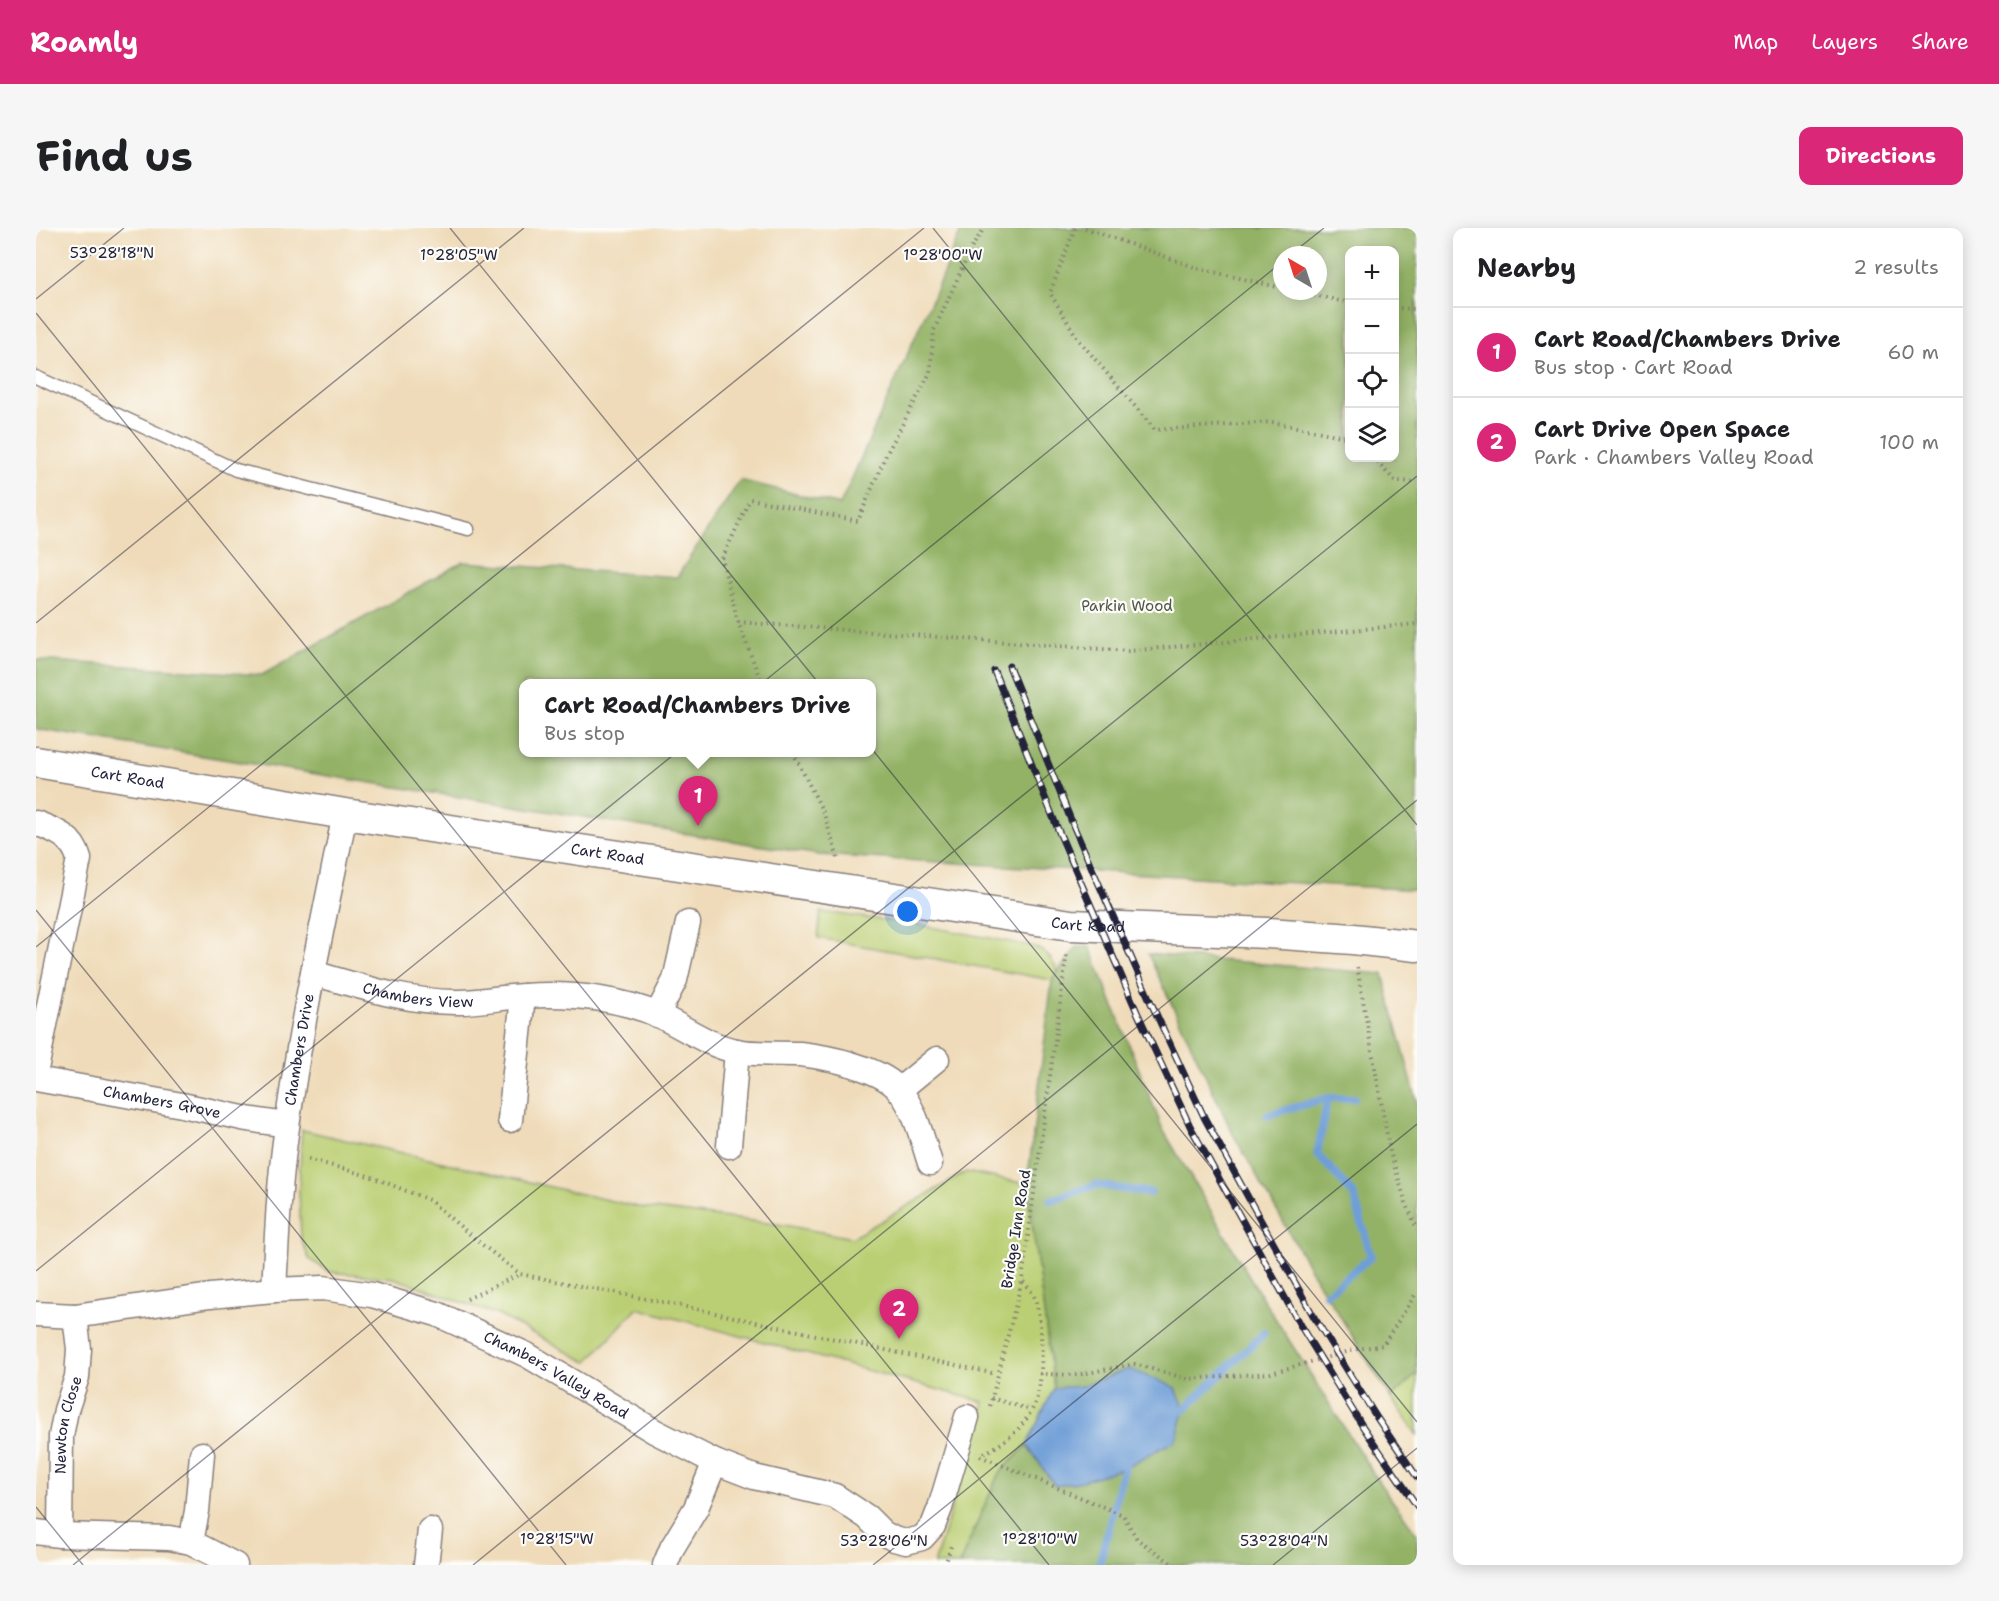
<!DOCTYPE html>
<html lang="en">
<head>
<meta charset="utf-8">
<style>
  :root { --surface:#fff; --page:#f6f6f6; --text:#202124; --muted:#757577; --line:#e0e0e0; --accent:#db2777 }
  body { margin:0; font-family:"Shantell Sans",sans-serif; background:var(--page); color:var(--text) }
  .controls { position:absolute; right:18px; top:18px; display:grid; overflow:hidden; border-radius:12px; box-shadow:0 3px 15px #0003 }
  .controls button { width:54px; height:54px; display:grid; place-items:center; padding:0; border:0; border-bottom:2px solid var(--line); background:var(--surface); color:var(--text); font:30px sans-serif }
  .compass { position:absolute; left:1237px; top:18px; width:54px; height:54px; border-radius:50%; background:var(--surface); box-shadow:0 3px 15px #0003; rotate:321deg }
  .you { position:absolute; left:872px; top:684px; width:21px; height:21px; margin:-15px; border:4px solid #fff; border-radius:50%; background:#1a73e8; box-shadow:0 0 0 9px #1a73e833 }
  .badge { display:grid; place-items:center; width:39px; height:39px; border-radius:50%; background:var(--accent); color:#fff; font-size:20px; font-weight:700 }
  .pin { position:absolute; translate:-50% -50px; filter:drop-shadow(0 2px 3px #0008) }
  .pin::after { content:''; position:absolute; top:32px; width:21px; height:18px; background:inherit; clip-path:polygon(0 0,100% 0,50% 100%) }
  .popup { position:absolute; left:483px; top:451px; width:357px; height:78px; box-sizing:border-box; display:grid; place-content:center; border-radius:12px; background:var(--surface); filter:drop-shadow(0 2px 4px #0005); font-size:20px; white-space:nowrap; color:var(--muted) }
  .popup b { font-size:22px; color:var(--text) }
  .popup::after { content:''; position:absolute; left:50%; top:100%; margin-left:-12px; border:12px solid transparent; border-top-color:var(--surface) }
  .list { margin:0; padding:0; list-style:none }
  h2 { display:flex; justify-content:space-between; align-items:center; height:78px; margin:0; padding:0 24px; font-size:26px }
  h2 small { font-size:20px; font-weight:400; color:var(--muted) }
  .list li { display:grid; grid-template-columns:39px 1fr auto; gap:18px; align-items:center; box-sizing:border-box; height:90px; padding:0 24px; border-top:2px solid var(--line) }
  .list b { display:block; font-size:22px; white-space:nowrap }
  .list p { margin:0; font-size:20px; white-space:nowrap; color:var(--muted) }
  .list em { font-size:20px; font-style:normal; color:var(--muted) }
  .icon { flex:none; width:33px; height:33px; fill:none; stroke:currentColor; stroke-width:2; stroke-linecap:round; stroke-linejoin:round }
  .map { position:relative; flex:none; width:1381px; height:1337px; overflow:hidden; border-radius:12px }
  header { display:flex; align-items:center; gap:36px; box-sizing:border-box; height:84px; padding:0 30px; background:var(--accent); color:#fff }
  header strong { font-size:28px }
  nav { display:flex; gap:33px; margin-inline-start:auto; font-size:21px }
  .intro { display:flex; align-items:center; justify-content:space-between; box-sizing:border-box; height:144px; padding:0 36px }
  h1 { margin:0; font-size:42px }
  .button { padding:15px 27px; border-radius:12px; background:var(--accent); color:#fff; font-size:21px; font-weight:700 }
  main { display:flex; gap:36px; padding:0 36px }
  aside { flex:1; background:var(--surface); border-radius:12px; box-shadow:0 3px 15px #0003 }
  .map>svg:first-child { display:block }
  .green { fill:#bacf73; stroke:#6e7857; stroke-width:1.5 }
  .forest { fill:#93b265; stroke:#5a6a50; stroke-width:1.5; fill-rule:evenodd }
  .water { fill:#6e9ed7; stroke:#486089; stroke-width:1.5 }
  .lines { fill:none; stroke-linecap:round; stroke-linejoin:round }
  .stream { stroke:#6e9ed7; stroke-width:8 }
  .service-casing { stroke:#887e7a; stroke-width:15 }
  .minor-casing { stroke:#887e7a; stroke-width:27 }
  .tertiary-casing { stroke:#887e7a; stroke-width:33 }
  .path { stroke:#887e7a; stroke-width:4; stroke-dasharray:1.5 4.5; stroke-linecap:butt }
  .service { stroke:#fff; stroke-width:12 }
  .minor { stroke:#fff; stroke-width:24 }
  .tertiary { stroke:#fff; stroke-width:30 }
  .rail-casing { stroke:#22223b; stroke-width:7 }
  .rail { stroke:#fdfcf7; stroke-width:4.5; stroke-dasharray:14; stroke-linecap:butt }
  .ticks { fill:none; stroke:#22223b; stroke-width:1.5; stroke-opacity:0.45 }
  .labels { text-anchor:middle; stroke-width:4.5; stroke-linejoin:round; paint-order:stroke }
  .park-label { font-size:15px; fill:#50564c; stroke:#fdfcf7 }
  .street-label { font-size:15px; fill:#22223b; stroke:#fdfcf7 }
  .ticks-label { font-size:15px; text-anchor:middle; fill:#22223b; stroke:#fdfcf7; stroke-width:4.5; stroke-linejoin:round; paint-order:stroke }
</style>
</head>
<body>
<header>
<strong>Roamly</strong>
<nav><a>Map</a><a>Layers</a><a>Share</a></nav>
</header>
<div class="intro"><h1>Find us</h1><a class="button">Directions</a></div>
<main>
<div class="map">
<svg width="1381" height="1337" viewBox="0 0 1381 1337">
  <rect width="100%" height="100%" fill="#fdfcf7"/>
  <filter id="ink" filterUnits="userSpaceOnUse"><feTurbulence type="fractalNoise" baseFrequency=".0167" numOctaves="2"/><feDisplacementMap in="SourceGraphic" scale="12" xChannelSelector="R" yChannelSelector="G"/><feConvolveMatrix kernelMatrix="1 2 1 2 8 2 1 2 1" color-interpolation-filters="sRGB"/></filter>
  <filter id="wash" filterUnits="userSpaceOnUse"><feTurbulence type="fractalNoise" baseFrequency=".008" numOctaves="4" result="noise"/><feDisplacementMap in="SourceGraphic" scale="24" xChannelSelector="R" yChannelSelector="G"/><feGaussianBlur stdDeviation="1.35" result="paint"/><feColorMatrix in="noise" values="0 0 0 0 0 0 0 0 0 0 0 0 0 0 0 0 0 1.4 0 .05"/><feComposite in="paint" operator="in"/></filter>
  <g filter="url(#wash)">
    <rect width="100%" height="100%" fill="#efdbb9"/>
    <g class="green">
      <path d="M 785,684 L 879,696 L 996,718 C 1010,724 1016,730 1022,744 L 1016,752 L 782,710 Z"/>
      <path d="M 266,902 L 602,979 L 748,997 L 816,1010 L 930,944 L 991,956 L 1018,1160 L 991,1217 L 962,1247 L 923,1337 L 898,1337 L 948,1174 L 601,1080 L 551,1134 L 462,1087 L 358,1050 L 293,1044 L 273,1031 L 265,1011 L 263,962 Z"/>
      <path d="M 1381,1144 L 1381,1207 L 1355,1170 Z"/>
    </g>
    <g class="forest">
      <path d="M 926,0 L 1381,0 L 1381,662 L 783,627 L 0,501 L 0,432 L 226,447 L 427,334 L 641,349 L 704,252 L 804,277 L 901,60 ZM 1314,22 L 1358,22 L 1358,230 L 1314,230 ZM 1246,27 L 1282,27 L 1282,63 L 1246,63 ZM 488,456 L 836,456 L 836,524 L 488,524 Z"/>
      <path d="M 1041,719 L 1054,719 L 1127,902 L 1225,1068 L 1344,1256 L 1381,1306 L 1381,1337 L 923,1337 L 962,1247 L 991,1217 L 1019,1258 L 1093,1141 L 1047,1158 L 1018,1160 L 991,956 L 1016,752 Z"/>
      <path d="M 1112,726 L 1347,746 L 1381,874 L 1381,1146 L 1355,1170 L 1290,1066 L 1286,1062 L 1198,908 Z"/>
    </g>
    <path class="water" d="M 1093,1141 L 1139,1159 L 1149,1181 L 1140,1212 L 1088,1240 L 1046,1253 L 1019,1258 L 991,1217 L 1018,1160 L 1047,1158 Z"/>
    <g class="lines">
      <g class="stream">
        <path d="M 1231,887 L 1292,870 L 1318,870"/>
        <path d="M 1015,972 L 1059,957 L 1115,965"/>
        <path d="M 1290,1066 L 1335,1029 L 1318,967 L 1281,926 L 1292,870"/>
        <path d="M 1140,1183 L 1149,1181 L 1228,1105"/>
        <path d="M 1063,1337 L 1088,1240 L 1083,1231"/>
      </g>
    </g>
  </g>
  <g filter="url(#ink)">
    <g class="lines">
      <defs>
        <path id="service" d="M 0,149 L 200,242 L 432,301"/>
        <g id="minor">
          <path d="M 0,595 C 21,603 37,609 43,631 L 0,841"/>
          <path id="s1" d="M 277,745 C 325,759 374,775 424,774 C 445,774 466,769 488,768 C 513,766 539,767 565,771 C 584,774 604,779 622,787 C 648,799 671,817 700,823 C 720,827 743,825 764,826 C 792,829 846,840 864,863 C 880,883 886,911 894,935"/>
          <path d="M 621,787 L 639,752 L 652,695"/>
          <path id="s2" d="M 0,851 L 146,877 L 211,891 L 251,897"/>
          <path d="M 863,862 L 901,831"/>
          <path d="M 474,892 L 487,768"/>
          <path d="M 693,918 L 701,823"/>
          <path id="s3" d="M 238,1062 C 241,1007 243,953 251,899 C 265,794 288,690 309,586"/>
          <path id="s4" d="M 0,1086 L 39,1088 L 174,1068 L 238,1062 L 287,1060 L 336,1067 L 401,1086 L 491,1127 L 618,1203 L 679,1234 L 718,1249 L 799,1268 L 831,1289 L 847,1305 L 858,1311 L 870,1314 L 886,1310 L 897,1298 L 904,1280 L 931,1189"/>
          <path id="s5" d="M 0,1304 L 24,1307 L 25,1208 L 30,1182 L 41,1149 L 43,1121 L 39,1088"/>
          <path d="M 24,1307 L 133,1310 L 155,1314 L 199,1337"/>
          <path d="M 155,1314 L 161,1283 L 166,1226"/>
          <path d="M 390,1337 L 394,1302"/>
          <path d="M 629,1337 L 636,1320 L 660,1280 L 679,1234"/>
        </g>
        <g id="tertiary">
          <path id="s6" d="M 0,534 L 309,586 L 1035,697 L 1232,705 L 1317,711 L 1381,718"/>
        </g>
      </defs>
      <use href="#service" class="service-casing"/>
      <use href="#minor" class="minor-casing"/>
      <use href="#tertiary" class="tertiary-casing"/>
      <g class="path">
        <path d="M 1039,0 L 1014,65 L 1042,111 L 1119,202 L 1236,194 L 1314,210"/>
        <path d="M 1049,0 L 1161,40 L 1246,60"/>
        <path d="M 1260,63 L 1314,75"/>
        <path d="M 1358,80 L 1381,81"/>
        <path d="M 1337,230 L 1359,253 L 1381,254"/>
        <path d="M 702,394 L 1092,423 L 1381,396"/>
        <path d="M 726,456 L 702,394 L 686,331 L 714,271 L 822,293 L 850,227 L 894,145 L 898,102 L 935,21 L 948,0"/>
        <path d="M 757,524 L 788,586 L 803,634"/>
        <path d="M 1321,739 L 1354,924 L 1369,972 L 1381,1001"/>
        <path d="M 272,931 L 336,949 L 393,972 L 444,1015 L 484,1046 L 656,1080 L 960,1146"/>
        <path d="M 431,1071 L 484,1046"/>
        <path d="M 1003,1146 L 1041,1147 L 1098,1136 L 1152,1151 L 1235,1145 L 1321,1121 L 1347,1117 L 1381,1064"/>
        <path d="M 955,1170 L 995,1182"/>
        <path d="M 954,1178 L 986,1052 L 1031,724"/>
        <path d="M 948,1225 C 971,1215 994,1194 1001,1169 C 1008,1145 1007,1095 999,1071 C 997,1064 991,1058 986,1052"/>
        <path d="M 944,1228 L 1087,1287 L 1101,1311 L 1138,1337"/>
        <path d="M 909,1337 L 915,1318"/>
      </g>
      <use href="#service" class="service"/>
      <use href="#minor" class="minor"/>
      <use href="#tertiary" class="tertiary"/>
      <defs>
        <g id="rail">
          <path d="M 973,438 L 1037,597 L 1116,777 L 1169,891 L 1278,1089 L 1341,1190 L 1381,1249"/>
          <path d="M 958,443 L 1023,604 L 1101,784 L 1154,898 L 1264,1097 L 1327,1199 L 1381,1278"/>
        </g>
      </defs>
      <use href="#rail" class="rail-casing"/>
      <use href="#rail" class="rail"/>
    </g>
  </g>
  <path class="ticks" d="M 414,0 L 1381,1194M 897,0 L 1381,597M 1380,0 L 1381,1M 1254,27 L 1288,0M 0,71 L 88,0M 0,85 L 1013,1337M 0,395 L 488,0M 0,682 L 530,1337M 0,719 L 888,0M 0,1043 L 1246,34M 0,1279 L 47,1337M 37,1337 L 1381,248M 437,1337 L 1381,572M 837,1337 L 1381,896M 1237,1337 L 1381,1220"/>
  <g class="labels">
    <g class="park-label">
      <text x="1091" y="383">Parkin Wood</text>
    </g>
    <g class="street-label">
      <text dy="5" stroke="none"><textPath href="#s6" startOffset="93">Cart Road</textPath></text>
      <text dy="5" stroke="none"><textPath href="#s6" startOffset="579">Cart Road</textPath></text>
      <text dy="5" stroke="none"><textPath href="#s6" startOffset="1065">Cart Road</textPath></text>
      <text dy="5" stroke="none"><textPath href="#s1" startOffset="108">Chambers View</textPath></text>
      <text dy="5" stroke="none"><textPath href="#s3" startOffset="242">Chambers Drive</textPath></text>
      <text dy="5" stroke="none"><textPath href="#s2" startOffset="128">Chambers Grove</textPath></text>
      <text transform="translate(980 1001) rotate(-81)" y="5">Bridge Inn Road</text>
      <text dy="5" stroke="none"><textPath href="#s4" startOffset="540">Chambers Valley Road</textPath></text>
      <text dy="5" stroke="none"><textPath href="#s5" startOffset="135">Newton Close</textPath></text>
    </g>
  </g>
  <g class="ticks-label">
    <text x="76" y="30">53°28'18"N</text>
    <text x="907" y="32">1°28'00"W</text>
    <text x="423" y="32">1°28'05"W</text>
    <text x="521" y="1316">1°28'15"W</text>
    <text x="1004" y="1316">1°28'10"W</text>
    <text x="848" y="1318">53°28'06"N</text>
    <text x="1248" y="1318">53°28'04"N</text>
  </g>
</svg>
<div class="controls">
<button>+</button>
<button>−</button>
<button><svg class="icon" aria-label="locate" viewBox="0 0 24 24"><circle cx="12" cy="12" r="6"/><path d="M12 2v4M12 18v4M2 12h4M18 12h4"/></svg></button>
<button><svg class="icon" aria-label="layers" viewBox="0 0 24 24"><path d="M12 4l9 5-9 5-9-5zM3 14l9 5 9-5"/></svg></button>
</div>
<svg class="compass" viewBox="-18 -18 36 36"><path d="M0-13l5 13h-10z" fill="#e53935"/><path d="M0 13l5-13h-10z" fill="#757577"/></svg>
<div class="you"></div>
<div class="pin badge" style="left:662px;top:598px">1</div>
<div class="popup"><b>Cart Road/Chambers Drive</b>Bus stop</div>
<div class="pin badge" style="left:863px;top:1111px">2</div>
</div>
<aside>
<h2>Nearby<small>2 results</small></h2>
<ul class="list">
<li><span class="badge">1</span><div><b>Cart Road/Chambers Drive</b><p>Bus stop · Cart Road</p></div><em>60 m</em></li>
<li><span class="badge">2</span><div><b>Cart Drive Open Space</b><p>Park · Chambers Valley Road</p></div><em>100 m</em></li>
</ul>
</aside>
</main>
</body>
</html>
